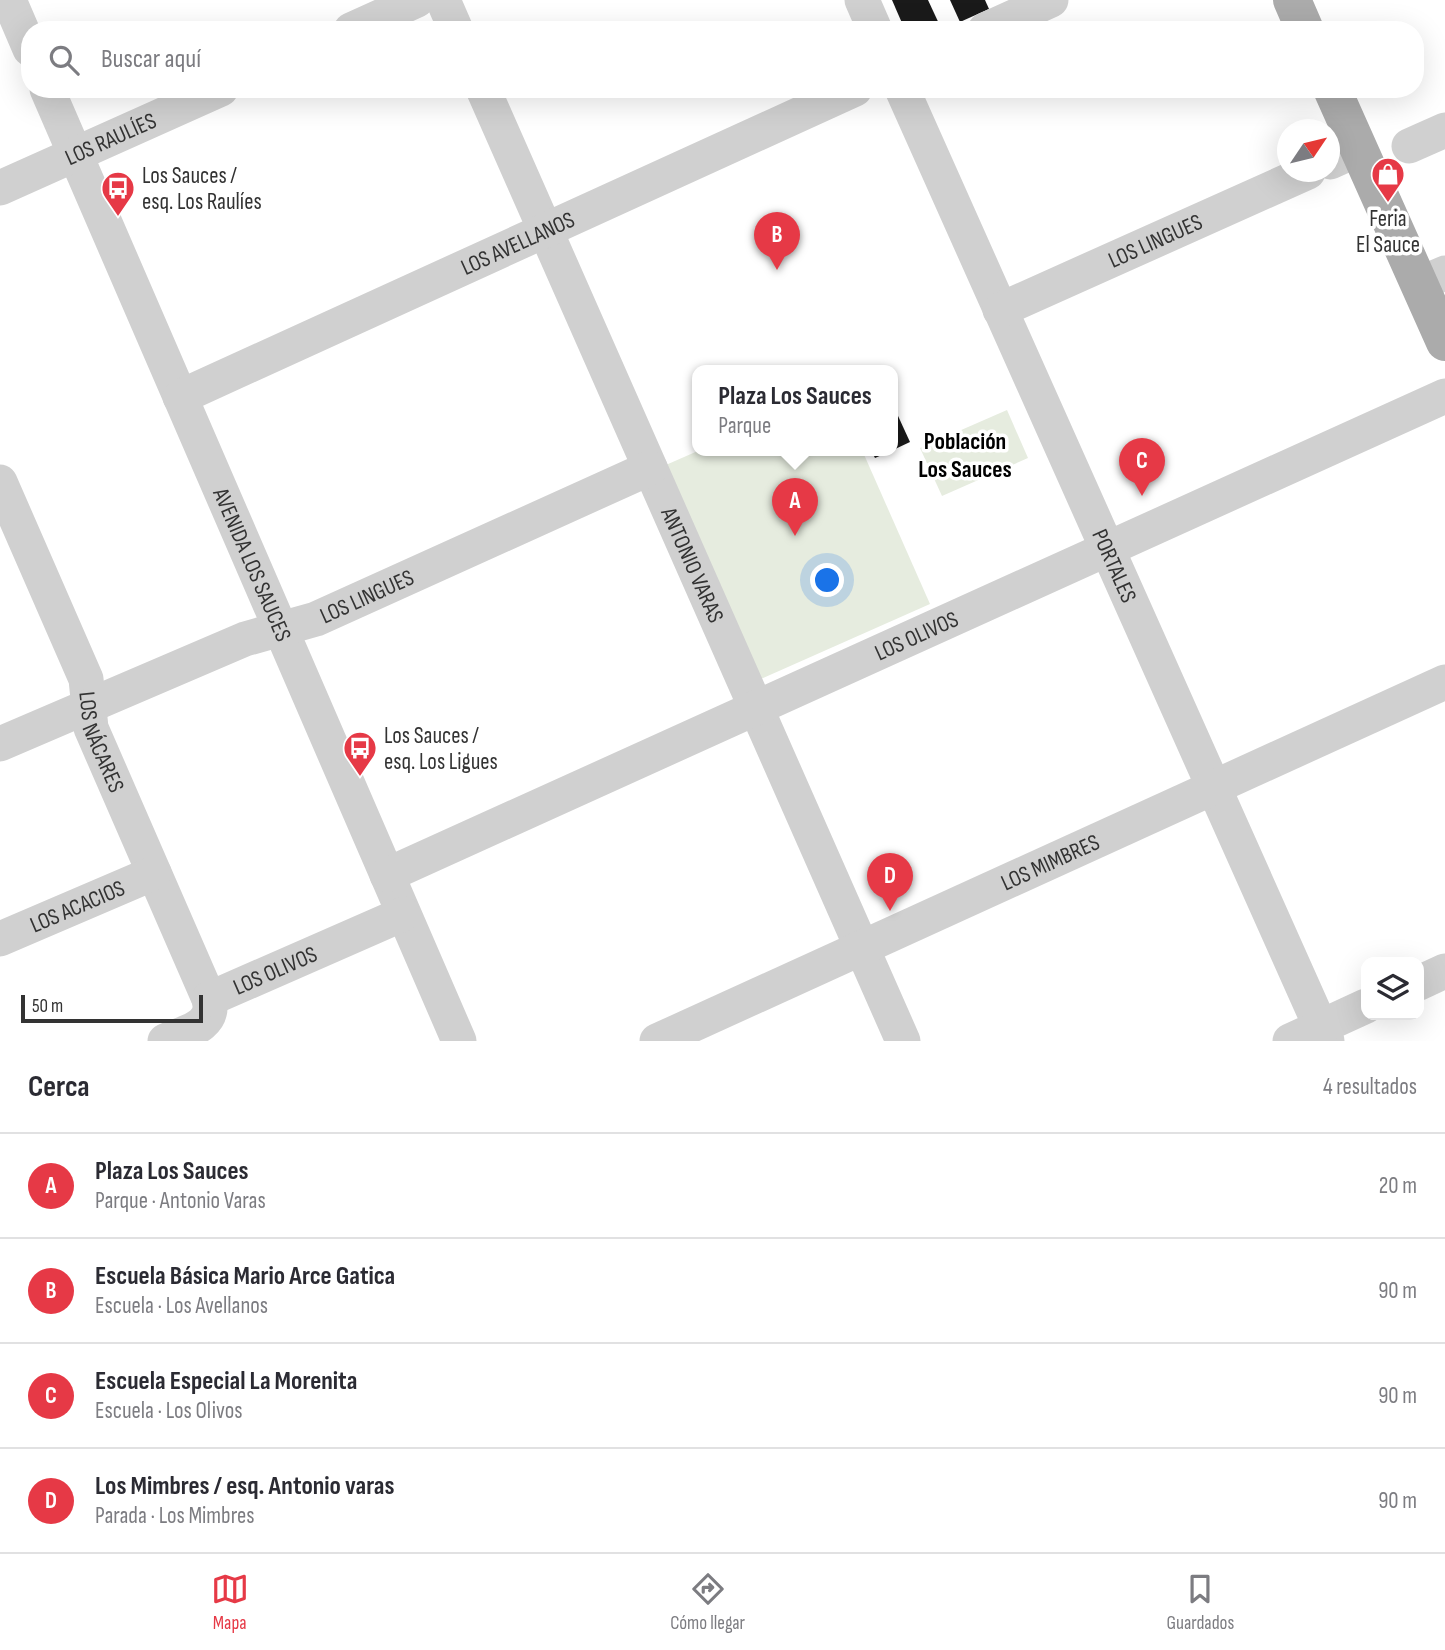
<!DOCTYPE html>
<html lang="es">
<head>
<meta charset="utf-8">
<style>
  :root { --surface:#fff; --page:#f7f7f7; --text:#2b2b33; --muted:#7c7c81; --line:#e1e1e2; --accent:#e63946 }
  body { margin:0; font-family:"Sofia Sans Condensed",sans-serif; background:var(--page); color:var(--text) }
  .controls { position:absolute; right:21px; bottom:21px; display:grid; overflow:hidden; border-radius:14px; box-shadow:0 7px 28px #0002 }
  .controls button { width:63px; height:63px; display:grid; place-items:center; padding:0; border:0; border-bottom:2px solid var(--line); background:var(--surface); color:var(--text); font:35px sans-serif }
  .compass { position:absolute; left:1277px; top:119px; width:63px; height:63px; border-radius:50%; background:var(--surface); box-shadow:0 7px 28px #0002; rotate:55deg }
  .scale { position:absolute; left:21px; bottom:18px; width:182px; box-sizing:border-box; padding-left:7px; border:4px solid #333; border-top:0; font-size:19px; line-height:24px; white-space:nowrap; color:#333; -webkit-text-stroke:5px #fff; paint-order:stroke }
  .you { position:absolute; left:828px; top:581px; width:24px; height:24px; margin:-18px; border:5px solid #fff; border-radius:50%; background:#1a73e8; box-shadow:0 0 0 10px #1a73e833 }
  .badge { display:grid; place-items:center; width:46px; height:46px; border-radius:50%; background:var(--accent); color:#fff; font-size:23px; font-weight:700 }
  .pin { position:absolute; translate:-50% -58px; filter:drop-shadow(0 2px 4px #0008) }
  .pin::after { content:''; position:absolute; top:37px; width:24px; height:21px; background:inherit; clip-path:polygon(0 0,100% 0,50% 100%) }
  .popup { position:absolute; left:692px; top:365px; width:206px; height:91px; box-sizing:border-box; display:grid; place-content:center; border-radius:14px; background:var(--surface); filter:drop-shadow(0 2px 5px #0005); font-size:23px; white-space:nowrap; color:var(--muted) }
  .popup b { font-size:26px; color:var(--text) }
  .popup::after { content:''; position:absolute; left:50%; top:100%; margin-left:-14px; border:14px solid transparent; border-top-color:var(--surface) }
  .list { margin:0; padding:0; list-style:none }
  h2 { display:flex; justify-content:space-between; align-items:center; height:91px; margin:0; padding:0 28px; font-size:30px }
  h2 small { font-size:23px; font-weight:400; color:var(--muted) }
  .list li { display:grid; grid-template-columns:46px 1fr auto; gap:21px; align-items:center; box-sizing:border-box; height:105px; padding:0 28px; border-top:2px solid var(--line) }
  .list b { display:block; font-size:26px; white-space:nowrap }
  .list p { margin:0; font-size:23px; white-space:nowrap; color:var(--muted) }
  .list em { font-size:23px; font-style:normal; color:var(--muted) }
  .icon { flex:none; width:38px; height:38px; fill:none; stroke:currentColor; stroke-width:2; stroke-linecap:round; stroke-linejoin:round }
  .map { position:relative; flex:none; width:1445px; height:1041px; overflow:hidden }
  .search { position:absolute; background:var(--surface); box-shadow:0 7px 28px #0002; left:21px; right:21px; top:21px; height:77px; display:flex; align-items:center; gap:18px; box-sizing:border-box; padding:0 24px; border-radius:28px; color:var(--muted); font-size:26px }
  .sheet { height:511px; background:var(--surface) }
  nav { display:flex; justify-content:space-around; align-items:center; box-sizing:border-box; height:98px; border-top:2px solid var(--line); background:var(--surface); font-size:19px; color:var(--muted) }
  nav a { display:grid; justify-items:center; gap:4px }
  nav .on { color:var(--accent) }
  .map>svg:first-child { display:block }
  .green { fill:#e6ecdf }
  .building { fill:#1a1a1a }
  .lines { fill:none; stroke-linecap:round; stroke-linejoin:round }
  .minor { stroke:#d0d0d0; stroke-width:35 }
  .major { stroke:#ababab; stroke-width:38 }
  .labels { text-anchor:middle; stroke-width:7; stroke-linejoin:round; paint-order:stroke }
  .street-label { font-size:23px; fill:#333; stroke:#fff }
  .poi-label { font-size:23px; fill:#333; stroke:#fff; text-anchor:start }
  .neighbourhood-label { font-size:24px; font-weight:bold; fill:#000; stroke:#fff }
</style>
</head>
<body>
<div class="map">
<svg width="1445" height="1041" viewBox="0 0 1445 1041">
  <rect width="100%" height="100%" fill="#fff"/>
  <g class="green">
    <path d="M 1007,410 L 1028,458 L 942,496 L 920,448 Z"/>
    <path d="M 700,450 L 862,450 L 930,604 L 754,682 L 659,468 Z"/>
  </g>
  <g class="building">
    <path d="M 892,0 L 928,0 L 941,28 L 905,30 Z"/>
    <path d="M 950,0 L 985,0 L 989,9 L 960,22 Z"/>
    <path d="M 893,405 L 910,442 L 893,450 Z"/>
    <path d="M 871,450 L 893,450 L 875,458 Z"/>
  </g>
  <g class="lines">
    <g class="minor">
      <path d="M 9,0 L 30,49"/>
      <path d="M 443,0 L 456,30"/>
      <path d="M 862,0 L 875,30"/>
      <path d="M 351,30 L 417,0"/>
      <path d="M 985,30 L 1051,0"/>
      <path id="s1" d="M 47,89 L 459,1041"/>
      <path id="s2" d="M 483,89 L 903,1041"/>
      <path id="s3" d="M 902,89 L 1327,1041"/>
      <path d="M 1409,146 L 1445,130"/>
      <path d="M 1330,162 L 1359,149"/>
      <path id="s4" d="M 0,188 L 221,89"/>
      <path d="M 1419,284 L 1445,273"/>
      <path id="s5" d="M 1000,310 L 1308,172"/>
      <path id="s6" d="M 180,397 L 855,89"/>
      <path id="s7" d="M 0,482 L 86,679 L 91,728 L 209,999 C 216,1027 185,1032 165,1041"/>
      <path id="s8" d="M 0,744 L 245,639 L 316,619 L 650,468"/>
      <path id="s9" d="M 387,875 L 1445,396"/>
      <path id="s10" d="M 0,939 L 154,873"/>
      <path d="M 1419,983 L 1445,971"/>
      <path id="s11" d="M 209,999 L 403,914"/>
      <path id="s12" d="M 657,1041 L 1445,682"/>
      <path d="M 1290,1041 L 1366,1006"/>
    </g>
    <g class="major">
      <path d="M 1292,0 L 1305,30"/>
      <path d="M 1332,89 L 1445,342"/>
    </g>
  </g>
  <defs>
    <symbol id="shop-pin" viewBox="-11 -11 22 30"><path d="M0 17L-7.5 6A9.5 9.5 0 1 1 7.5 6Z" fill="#e63946" stroke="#fff"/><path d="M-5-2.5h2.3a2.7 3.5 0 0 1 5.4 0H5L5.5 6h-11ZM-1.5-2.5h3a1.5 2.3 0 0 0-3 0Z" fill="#fff"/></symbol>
    <symbol id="bus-pin" viewBox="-11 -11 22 30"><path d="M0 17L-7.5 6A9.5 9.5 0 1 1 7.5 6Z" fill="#e63946" stroke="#fff"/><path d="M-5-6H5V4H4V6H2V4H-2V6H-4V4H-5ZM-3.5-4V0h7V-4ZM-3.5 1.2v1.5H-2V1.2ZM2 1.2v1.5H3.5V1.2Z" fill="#fff"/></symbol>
  </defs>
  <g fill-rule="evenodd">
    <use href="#shop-pin" x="1369" y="155" width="38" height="52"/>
    <use href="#bus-pin" x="99" y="169" width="38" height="52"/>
    <use href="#bus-pin" x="341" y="729" width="38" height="52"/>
  </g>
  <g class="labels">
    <g class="street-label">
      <text dy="8" stroke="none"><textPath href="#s4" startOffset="121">LOS RAULÍES</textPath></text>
      <text dy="8" stroke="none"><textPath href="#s5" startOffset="170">LOS LINGUES</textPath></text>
      <text dy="8" stroke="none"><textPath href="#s6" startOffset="371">LOS AVELLANOS</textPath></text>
      <text dy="8" stroke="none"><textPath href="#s1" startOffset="518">AVENIDA LOS SAUCES</textPath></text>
      <text dy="8" stroke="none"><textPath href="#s2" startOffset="520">ANTONIO VARAS</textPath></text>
      <text dy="8" stroke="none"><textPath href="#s3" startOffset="522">PORTALES</textPath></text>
      <text dy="8" stroke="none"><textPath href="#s8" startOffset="396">LOS LINGUES</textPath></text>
      <text dy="8" stroke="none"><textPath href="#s9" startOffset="581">LOS OLIVOS</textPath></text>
      <text dy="8" stroke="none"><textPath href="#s7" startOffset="280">LOS NÁCARES</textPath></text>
      <text dy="8" stroke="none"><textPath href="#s12" startOffset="432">LOS MIMBRES</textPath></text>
      <text dy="8" stroke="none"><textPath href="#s10" startOffset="84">LOS ACACIOS</textPath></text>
      <text dy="8" stroke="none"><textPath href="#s11" startOffset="72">LOS OLIVOS</textPath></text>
    </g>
    <g class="poi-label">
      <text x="142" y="183">Los Sauces /<tspan x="142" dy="26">esq. Los Raulíes</tspan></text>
      <text x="1388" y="226" text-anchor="middle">Feria<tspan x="1388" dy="26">El Sauce</tspan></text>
      <text x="384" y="743">Los Sauces /<tspan x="384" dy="26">esq. Los Ligues</tspan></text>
    </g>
    <g class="neighbourhood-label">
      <text x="965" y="449">Población<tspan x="965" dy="28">Los Sauces</tspan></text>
    </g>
  </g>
</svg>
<div class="controls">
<button><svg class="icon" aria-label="layers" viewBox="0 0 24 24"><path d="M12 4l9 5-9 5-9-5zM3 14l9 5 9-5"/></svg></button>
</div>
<svg class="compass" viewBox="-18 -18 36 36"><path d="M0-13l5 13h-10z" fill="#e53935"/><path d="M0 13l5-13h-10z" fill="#7c7c81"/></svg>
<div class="scale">50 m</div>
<div class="you"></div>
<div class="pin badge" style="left:795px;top:536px">A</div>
<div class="popup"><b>Plaza Los Sauces</b>Parque</div>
<div class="pin badge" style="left:777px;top:270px">B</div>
<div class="pin badge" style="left:1142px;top:496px">C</div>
<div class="pin badge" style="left:890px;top:911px">D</div>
<div class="search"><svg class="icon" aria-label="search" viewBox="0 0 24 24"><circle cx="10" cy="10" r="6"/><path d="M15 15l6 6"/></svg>Buscar aquí</div>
</div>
<section class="sheet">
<h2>Cerca<small>4 resultados</small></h2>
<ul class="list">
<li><span class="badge">A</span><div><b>Plaza Los Sauces</b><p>Parque · Antonio Varas</p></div><em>20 m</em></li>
<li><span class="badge">B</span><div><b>Escuela Básica Mario Arce Gatica</b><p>Escuela · Los Avellanos</p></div><em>90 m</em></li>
<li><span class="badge">C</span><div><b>Escuela Especial La Morenita</b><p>Escuela · Los Olivos</p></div><em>90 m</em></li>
<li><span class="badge">D</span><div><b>Los Mimbres / esq. Antonio varas</b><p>Parada · Los Mimbres</p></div><em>90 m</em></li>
</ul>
</section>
<nav>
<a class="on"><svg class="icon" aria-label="map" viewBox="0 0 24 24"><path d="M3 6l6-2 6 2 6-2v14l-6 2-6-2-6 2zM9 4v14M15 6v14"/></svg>Mapa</a>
<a><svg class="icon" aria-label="directions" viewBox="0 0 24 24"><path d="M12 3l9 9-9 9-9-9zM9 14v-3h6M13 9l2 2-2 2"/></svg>Cómo llegar</a>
<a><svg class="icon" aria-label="saved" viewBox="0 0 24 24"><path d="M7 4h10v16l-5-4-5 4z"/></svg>Guardados</a>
</nav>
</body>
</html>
